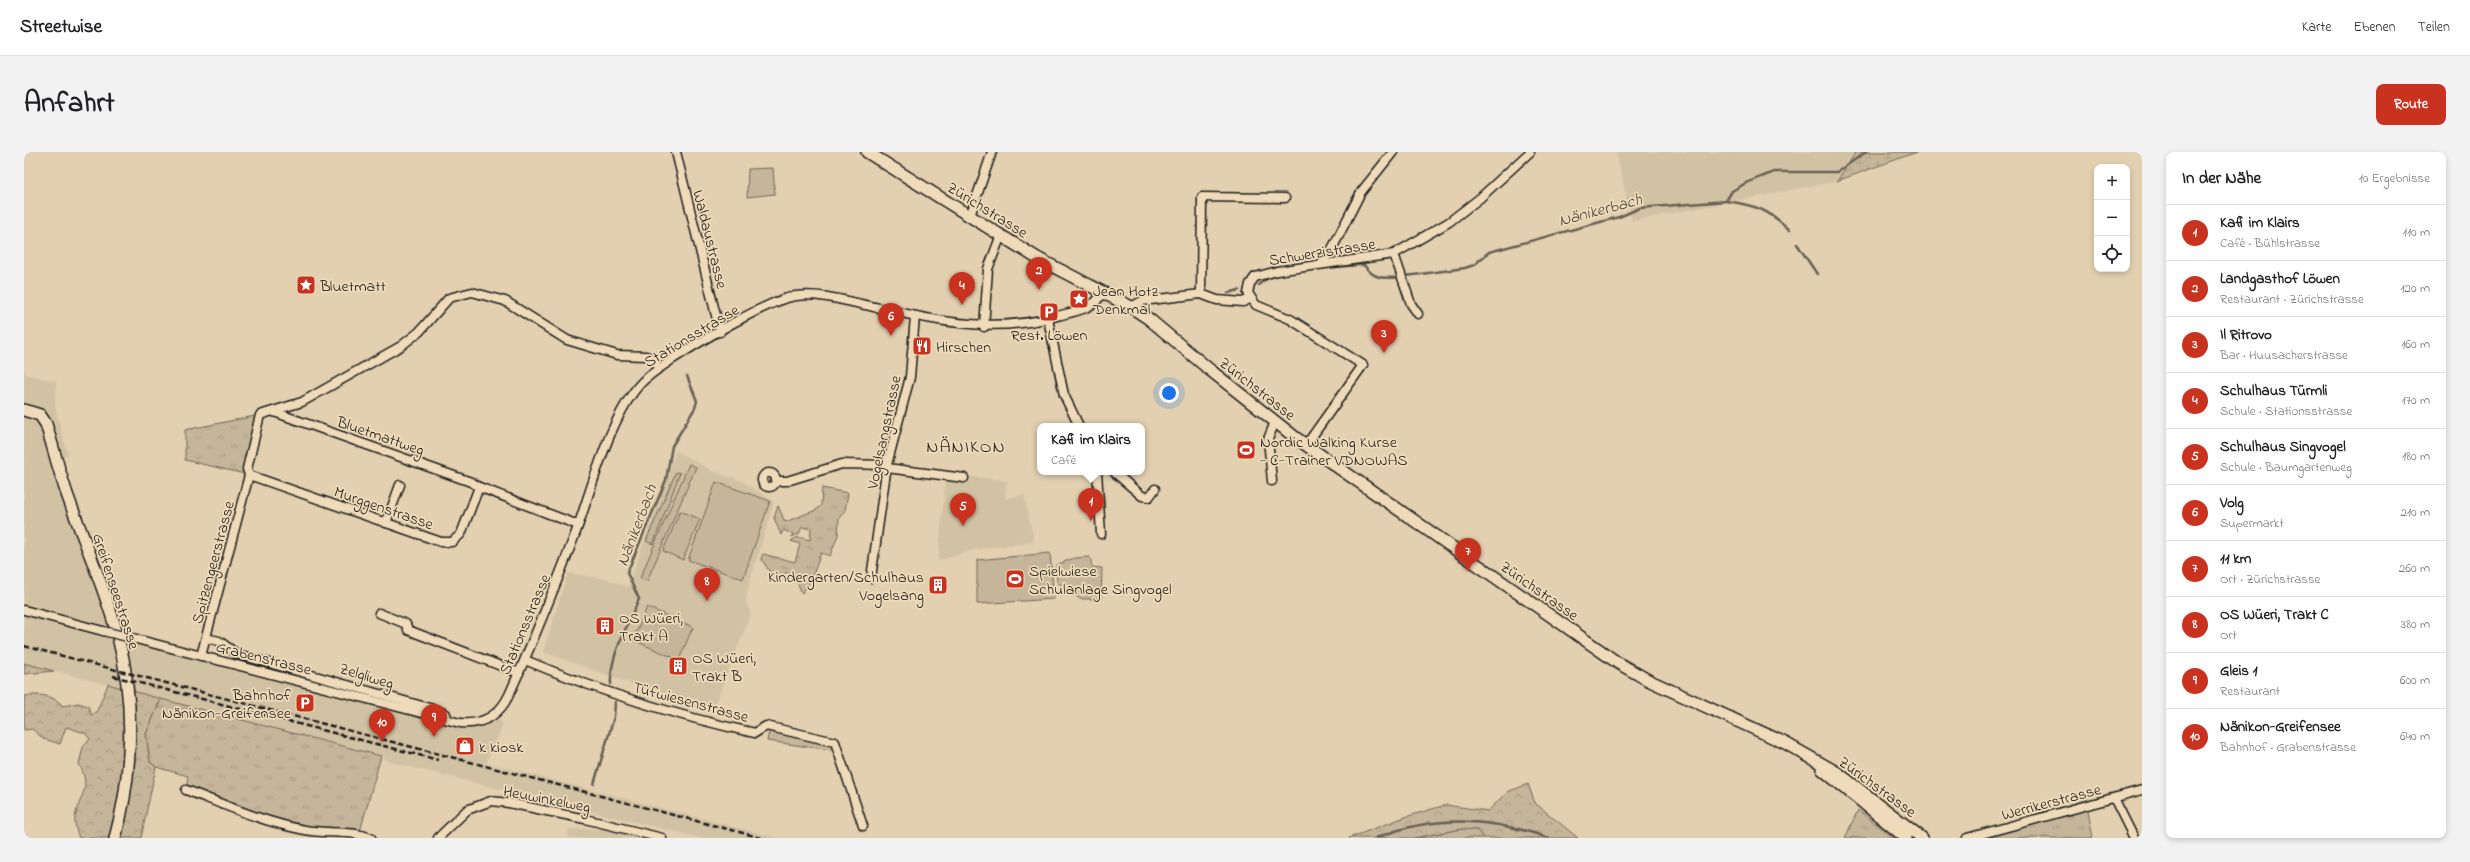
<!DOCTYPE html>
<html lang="de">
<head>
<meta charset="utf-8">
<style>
  :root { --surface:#fff; --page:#f2f2f2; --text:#202124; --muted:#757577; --line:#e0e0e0; --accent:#c8321e }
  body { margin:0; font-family:"Indie Flower",sans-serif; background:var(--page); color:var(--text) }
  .controls { position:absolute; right:12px; top:12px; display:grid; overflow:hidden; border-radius:8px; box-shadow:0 2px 6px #0003 }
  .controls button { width:36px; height:36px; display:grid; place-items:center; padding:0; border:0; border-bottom:1px solid var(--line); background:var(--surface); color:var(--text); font:20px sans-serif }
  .you { position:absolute; left:1145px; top:241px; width:14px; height:14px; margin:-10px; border:3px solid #fff; border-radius:50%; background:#1a73e8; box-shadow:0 0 0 6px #1a73e833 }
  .badge { display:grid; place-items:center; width:26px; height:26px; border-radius:50%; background:var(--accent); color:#fff; font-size:13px; font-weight:700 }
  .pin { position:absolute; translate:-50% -33px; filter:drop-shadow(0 1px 2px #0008) }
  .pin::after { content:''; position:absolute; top:21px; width:14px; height:12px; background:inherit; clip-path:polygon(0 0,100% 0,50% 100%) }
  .popup { position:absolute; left:1013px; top:271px; width:108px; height:52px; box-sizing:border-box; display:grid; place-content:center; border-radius:8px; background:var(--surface); filter:drop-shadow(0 1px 3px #0005); font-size:13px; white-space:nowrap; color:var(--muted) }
  .popup b { font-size:15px; color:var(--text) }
  .popup::after { content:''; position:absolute; left:50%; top:100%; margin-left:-8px; border:8px solid transparent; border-top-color:var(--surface) }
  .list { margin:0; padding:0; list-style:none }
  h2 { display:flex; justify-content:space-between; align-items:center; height:52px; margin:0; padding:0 16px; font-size:17px }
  h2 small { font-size:13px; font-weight:400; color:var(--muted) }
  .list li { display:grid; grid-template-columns:26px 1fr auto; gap:12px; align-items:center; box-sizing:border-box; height:56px; padding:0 16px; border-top:1px solid var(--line) }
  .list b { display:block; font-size:15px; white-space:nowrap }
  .list p { margin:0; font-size:13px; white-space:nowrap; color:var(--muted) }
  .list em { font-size:13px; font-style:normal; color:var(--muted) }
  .icon { flex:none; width:22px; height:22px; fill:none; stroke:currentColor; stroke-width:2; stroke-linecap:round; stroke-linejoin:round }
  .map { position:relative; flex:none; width:2118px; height:686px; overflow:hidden; border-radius:8px }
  header { display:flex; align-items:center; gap:24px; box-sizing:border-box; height:56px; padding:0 20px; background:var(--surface); border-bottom:1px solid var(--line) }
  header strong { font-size:19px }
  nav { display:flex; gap:22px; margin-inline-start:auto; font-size:14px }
  .intro { display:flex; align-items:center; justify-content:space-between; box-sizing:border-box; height:96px; padding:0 24px }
  h1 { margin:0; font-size:28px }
  .button { padding:10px 18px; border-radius:8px; background:var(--accent); color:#fff; font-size:14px; font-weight:700 }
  main { display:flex; gap:24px; padding:0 24px }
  aside { flex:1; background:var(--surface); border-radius:8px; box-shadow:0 2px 6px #0003 }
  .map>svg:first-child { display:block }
  .built { fill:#d2c2a4 }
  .grass { fill:url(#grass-tufts); stroke:#70685b }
  .forest { fill:url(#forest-crowns); stroke:#70685b }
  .wetland { fill:url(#wetland-marsh); stroke:#70685b }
  .park { fill:#c5b59a; stroke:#70685b }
  .garden { fill:url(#garden-dots); stroke:#70685b }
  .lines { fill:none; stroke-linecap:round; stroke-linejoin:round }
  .stream { stroke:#676054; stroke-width:2.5 }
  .street-casing { stroke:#1c1c1c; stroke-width:11 }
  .secondary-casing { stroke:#1c1c1c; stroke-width:14 }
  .street { stroke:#efdbb9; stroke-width:8 }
  .secondary { stroke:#efdbb9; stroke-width:11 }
  .rail { stroke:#1c1c1c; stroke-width:2.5; stroke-dasharray:6 3; stroke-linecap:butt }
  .street-bridge-casing { stroke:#1c1c1c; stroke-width:11; stroke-linecap:butt }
  .street-bridge { stroke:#efdbb9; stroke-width:8 }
  .labels { text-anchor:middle; stroke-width:3.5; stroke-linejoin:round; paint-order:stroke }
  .street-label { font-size:16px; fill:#1c1c1c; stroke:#efdbb9 }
  .poi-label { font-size:16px; fill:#1c1c1c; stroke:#efdbb9; text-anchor:start }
  .water-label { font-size:17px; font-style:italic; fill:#4e4941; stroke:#efdbb9 }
  .quarter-label { font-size:18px; letter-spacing:1px; fill:#1c1c1c; stroke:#efdbb9 }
</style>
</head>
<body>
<header>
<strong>Streetwise</strong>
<nav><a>Karte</a><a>Ebenen</a><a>Teilen</a></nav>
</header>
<div class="intro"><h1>Anfahrt</h1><a class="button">Route</a></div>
<main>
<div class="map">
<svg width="2118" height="686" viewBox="0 0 2118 686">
  <defs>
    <pattern id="grass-tufts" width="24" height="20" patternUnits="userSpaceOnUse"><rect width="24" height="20" fill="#c5b59a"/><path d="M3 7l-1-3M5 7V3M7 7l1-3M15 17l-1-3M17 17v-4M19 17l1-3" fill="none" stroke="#a99b84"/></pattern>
    <pattern id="forest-crowns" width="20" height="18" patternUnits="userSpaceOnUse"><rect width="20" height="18" fill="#c5b59a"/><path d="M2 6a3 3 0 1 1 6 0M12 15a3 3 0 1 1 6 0" fill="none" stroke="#a99b84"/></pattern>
    <pattern id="wetland-marsh" width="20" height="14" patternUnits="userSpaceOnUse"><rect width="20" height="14" fill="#c5b59a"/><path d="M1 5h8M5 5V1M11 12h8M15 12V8" fill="none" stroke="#a99b84"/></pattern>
    <pattern id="garden-dots" width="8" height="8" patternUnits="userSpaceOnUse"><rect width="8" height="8" fill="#c5b59a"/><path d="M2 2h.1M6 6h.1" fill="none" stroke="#a99b84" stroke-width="1.8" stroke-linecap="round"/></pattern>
  </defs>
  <rect width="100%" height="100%" fill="#e2d0b0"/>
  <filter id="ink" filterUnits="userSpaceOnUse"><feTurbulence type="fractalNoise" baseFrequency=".025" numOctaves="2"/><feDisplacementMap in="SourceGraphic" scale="8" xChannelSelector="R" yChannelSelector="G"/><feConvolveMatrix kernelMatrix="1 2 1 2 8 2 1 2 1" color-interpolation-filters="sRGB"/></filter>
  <g filter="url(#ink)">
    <g class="built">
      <path d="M 1592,0 L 1832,0 L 1813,29 L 1608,69 Z"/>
      <path d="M 0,218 L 3,223 L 32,229 L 31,254 L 44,303 L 32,307 L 94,485 L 436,571 L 471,562 L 479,573 L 462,611 L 754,686 L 676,686 L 366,610 L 357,604 L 0,511 Z"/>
      <path d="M 652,299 L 691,320 L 718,329 L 750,350 L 724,436 L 722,450 L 727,461 L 688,561 L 519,500 L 544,421 L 583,427 L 604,435 Z"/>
      <path d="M 922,321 L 983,329 L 981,347 L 1000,342 L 1010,390 L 949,398 L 914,409 Z"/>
      <path d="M 545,677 L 591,677 L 626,686 L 544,686 Z"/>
    </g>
    <g class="grass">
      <path d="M 236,263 L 225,323 L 161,308 L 161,278 Z"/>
      <path d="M 798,336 L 824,341 L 821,359 L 815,366 L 814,383 L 806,404 L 797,401 L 787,428 L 778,441 L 770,423 L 763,420 L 756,424 L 747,422 L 737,406 L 739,402 L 771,410 L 776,392 L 767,389 L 774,385 L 786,388 L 787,377 L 778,375 L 775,382 L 767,385 L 769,382 L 759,378 L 757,383 L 750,366 L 754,354 L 761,370 L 792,358 L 797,353 Z"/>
      <path d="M 137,547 L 357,604 L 335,683 L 281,678 L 162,638 L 164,624 L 132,615 L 126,610 L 122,582 Z"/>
      <path d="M 2063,653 L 2069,686 L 1943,686 Z"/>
      <path d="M 1834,658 L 1870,686 L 1821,686 Z"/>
      <path d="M 1438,677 L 1453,678 L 1459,686 L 1390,686 Z"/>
    </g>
    <g class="forest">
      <path d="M 84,532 L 137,547 L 122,582 L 126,610 L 132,615 L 117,686 L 55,686 C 53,680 50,671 51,665 C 56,642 68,636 55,612 L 59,595 L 66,587 L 61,581 L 42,575 L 36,592 L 20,587 L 8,577 L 0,578 L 0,544 C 15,542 28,542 39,554 L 54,551 L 64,554 L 67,563 L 73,559 Z"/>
      <path d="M 1504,632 L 1511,651 L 1554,686 L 1459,686 L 1453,678 L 1438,677 L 1390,686 L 1325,686 L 1381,665 L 1422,653 L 1464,659 L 1483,640 Z"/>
    </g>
    <path class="wetland" d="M 1832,0 L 1893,0 L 1813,29 Z"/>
    <g class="park">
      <path d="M 749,16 L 751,42 L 723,45 L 724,17 Z"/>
      <path d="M 665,312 L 672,315 L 623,429 L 616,426 Z"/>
      <path d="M 652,320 L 656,321 L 629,392 L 622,389 Z"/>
      <path d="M 692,330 L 746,349 L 719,427 L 664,408 Z"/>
      <path d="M 656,359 L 676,367 L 659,408 L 639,399 Z"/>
      <path d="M 1026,401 L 1030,447 L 953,452 L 953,408 Z"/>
      <path d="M 1066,405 L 1068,415 L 1078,416 L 1077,447 L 1056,447 L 1033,430 L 1032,413 L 1050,406 Z"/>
      <path d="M 623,455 L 669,475 L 655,508 L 609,488 Z"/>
      <path d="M 746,575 L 811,590 L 814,599 L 743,589 Z"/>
    </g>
    <path class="garden" d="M 0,511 L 30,519 L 0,522 Z"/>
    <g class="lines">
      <g class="stream">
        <path d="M 1702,49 C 1731,53 1745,58 1766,78"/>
        <path d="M 1773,92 L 1793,122"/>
        <path d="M 1382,124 L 1441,116 L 1450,113 L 1465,100 L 1595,65 L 1616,56 L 1702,49 L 1708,39 L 1722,31 L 1750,20 L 1813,20 L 1842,0"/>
        <path d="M 1235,133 C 1245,118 1315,115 1335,113 L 1340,113 C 1349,127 1360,127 1376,125"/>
        <path d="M 1204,141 L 1215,138"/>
        <path d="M 587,532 C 585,504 605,472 615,447 L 603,421 L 642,328 L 648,294 L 671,256 L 673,249 L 663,224"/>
        <path d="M 570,632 L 590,565 L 591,550"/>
        <path d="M 1352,686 C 1410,662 1467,666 1525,686"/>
      </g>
      <defs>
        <g id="street">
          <path d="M 652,0 L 696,180"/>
          <path d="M 946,64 L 968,0"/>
          <path d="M 1370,102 L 1387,152 L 1394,162"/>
          <path d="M 1297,112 L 1308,97 L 1337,40 L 1369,0"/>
          <path d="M 1177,142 L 1178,45 L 1261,46"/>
          <path d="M 1107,155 L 1118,149 L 1177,142 L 1193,148 L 1219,150 L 1226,147"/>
          <path d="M 1024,167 L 1040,243 L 1055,274"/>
          <path d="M 960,175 L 964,117 L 977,83"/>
          <path d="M 250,260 L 447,330 L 455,335 L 554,373"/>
          <path d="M 1282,293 L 1339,213 L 1266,167 L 1232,153 L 1224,141 L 1226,132 L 1231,125 L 1253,119 L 1370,102 L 1425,70 L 1456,46 L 1506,0"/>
          <path d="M 863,316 L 940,326"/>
          <path d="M 1073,320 L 1077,382"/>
          <path d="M 1090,320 L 1118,344 L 1125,345 L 1131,337"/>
          <circle cx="745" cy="328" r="7"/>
          <path d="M 225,323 L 223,317 L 236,263 L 278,250 L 377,194 L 395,180 L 425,146 L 448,140 L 481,149 L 543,188 L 593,203 L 622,204 L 627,206 L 635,216"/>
          <path d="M 225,323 L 417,390 L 428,390 L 437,382 L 455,335"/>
          <path d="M 752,329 L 763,329 L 818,312 L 863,313"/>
          <path d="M 1248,329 L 1244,287 L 1251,270"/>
          <path d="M 362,371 L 376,333"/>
          <path d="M 847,426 L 863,313 L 886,225 L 891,164"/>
          <path d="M 0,458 L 79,479"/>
          <path d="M 355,461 L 382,472 L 384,478 L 495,521"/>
          <path d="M 182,486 L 195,489 L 213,502 L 409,557 L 422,562 L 423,566"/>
          <path d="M 112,487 L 436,571 C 459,573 475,564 485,543 C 509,490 531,435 552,380 C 568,336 586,263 618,230 C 640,209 742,148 772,144 C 796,141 822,149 846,154 C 914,169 969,183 1037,163 C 1054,159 1071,156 1079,140"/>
          <path d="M 177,504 L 225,323"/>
          <path d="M 501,508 C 575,539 652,564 731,581 L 742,574 L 811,590 L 839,674"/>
          <path d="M 162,638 C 201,653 239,670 281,678 C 302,682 327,678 347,686"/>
          <path d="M 2090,646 L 2110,686"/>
          <path d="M 414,686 L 443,658 L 467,649 L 485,651 L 561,667 L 638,686"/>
          <path d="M 1943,686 L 2118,638"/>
        </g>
        <g id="secondary">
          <path d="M 843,0 L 1013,106 L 1107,155 L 1125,167 L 1186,218 L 1272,286 L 1594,511 L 1624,528 L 1761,591 L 1814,621 L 1898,686"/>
          <path d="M 0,258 L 16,263 L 22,272 C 29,295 35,319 43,342 C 60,390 81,436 94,485 C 111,549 109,622 91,686"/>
          <path d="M 1798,617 L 1882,686"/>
        </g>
      </defs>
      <use href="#street" class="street-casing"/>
      <use href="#secondary" class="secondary-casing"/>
      <use href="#street" class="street"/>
      <use href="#secondary" class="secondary"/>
      <g class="rail">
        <path d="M 0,494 L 738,686"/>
        <path d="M 89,524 L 414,608"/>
      </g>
      <defs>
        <path id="street-bridge" d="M 79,479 L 112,487"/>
      </defs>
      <use href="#street-bridge" class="street-bridge-casing"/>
      <use href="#street-bridge" class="street-bridge"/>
    </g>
  </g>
  <defs>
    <symbol id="sight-square" viewBox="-11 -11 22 22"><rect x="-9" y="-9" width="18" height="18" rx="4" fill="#c8321e" stroke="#efdbb9"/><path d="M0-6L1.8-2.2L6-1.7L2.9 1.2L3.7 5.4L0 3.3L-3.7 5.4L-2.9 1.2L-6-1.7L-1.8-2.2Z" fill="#fff"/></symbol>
    <symbol id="parking-square" viewBox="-11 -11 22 22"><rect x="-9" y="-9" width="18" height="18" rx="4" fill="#c8321e" stroke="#efdbb9"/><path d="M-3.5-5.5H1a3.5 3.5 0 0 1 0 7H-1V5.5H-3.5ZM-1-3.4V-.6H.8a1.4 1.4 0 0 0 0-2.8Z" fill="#fff"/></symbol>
    <symbol id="restaurant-square" viewBox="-11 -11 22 22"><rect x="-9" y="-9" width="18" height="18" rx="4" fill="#c8321e" stroke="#efdbb9"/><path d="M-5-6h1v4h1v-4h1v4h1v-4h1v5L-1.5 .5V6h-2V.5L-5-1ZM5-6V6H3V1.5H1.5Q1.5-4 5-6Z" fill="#fff"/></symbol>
    <symbol id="stadium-square" viewBox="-11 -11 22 22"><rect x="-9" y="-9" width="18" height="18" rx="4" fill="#c8321e" stroke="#efdbb9"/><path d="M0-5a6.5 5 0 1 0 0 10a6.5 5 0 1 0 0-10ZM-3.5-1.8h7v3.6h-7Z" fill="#fff"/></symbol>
    <symbol id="building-square" viewBox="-11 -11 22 22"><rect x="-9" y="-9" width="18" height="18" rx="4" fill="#c8321e" stroke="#efdbb9"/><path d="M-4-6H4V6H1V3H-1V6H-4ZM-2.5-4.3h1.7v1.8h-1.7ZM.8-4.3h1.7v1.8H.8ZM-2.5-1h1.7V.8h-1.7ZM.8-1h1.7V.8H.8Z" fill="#fff"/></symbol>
    <symbol id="shop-square" viewBox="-11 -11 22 22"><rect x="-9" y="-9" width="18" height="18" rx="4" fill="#c8321e" stroke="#efdbb9"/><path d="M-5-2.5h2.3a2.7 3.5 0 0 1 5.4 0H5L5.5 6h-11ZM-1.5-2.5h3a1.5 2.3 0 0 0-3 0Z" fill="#fff"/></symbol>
  </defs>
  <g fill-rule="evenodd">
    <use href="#sight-square" x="271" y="122" width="22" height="22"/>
    <use href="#sight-square" x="1044" y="136" width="22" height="22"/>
    <use href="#parking-square" x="1014" y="149" width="22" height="22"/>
    <use href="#restaurant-square" x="887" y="183" width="22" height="22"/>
    <use href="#stadium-square" x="1211" y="287" width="22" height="22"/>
    <use href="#stadium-square" x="980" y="416" width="22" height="22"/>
    <use href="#building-square" x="903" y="422" width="22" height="22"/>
    <use href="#building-square" x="570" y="463" width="22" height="22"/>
    <use href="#building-square" x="643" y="503" width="22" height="22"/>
    <use href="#parking-square" x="270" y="540" width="22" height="22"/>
    <use href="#shop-square" x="430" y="583" width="22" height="22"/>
  </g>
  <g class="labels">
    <g class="street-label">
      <text transform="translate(964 57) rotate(32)" y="6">Zürichstrasse</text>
      <text transform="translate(687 87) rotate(76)" y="6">Waldaustrasse</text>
      <text transform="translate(1298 99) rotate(-9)" y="6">Schwerzistrasse</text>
      <text transform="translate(667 183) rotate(-31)" y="6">Stationsstrasse</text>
      <text transform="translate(1234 236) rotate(38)" y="6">Zürichstrasse</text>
      <text transform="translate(859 280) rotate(-78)" y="6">Vogelsangstrasse</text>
      <text transform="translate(357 283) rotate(19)" y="6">Bluetmattweg</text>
      <text transform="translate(360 355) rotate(19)" y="6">Murggenstrasse</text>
      <text transform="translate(188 410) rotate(-75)" y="6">Spitzengeerstrasse</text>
      <text transform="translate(1516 438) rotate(35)" y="6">Zürichstrasse</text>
      <text transform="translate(93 439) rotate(72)" y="6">Greifenseestrasse</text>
      <text transform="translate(500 472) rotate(-67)" y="6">Stationsstrasse</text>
      <text transform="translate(240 505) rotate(14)" y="6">Grabenstrasse</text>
      <text transform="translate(343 523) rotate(17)" y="6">Zelgliweg</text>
      <text transform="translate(667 549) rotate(15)" y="6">Tüfwiesenstrasse</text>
      <text transform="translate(1854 634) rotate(36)" y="6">Zürichstrasse</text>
      <text transform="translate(523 646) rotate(11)" y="6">Heuwinkelweg</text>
      <text transform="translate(2027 649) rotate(-15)" y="6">Werrikerstrasse</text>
    </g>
    <g class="poi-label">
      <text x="296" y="139">Bluetmatt</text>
      <text x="1069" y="144">Jean Hotz<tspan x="1069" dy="18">Denkmal</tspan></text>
      <text x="1025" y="188" text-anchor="middle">Rest. Löwen</text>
      <text x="912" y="200">Hirschen</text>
      <text x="1236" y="295">Nordic Walking Kurse<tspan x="1236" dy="18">- C-Trainer VDNOWAS</tspan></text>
      <text x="1005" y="424">Spielwiese<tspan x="1005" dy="18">Schulanlage Singvogel</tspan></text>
      <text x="900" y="430" text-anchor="end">Kindergarten/Schulhaus<tspan x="900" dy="18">Vogelsang</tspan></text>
      <text x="595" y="471">OS Wüeri,<tspan x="595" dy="18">Trakt A</tspan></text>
      <text x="668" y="511">OS Wüeri,<tspan x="668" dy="18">Trakt B</tspan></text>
      <text x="267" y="548" text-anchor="end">Bahnhof<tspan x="267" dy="18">Nänikon-Greifensee</tspan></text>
      <text x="455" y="600">k kiosk</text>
    </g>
    <g class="water-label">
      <text transform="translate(1576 57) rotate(-15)" y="6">Nänikerbach</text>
      <text transform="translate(612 373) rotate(-69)" y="6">Nänikerbach</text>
    </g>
    <g class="quarter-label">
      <text x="942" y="300">NÄNIKON</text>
    </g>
  </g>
</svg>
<div class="controls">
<button>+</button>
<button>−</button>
<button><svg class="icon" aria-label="locate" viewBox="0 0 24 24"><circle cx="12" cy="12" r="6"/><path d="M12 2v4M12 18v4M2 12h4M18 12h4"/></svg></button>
</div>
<div class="you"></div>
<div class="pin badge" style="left:1067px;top:369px">1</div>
<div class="popup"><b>Kafi im Klairs</b>Café</div>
<div class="pin badge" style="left:1015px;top:138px">2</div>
<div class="pin badge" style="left:1360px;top:201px">3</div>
<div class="pin badge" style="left:938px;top:153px">4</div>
<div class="pin badge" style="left:939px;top:374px">5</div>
<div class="pin badge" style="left:867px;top:184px">6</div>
<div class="pin badge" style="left:1444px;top:419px">7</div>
<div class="pin badge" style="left:683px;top:449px">8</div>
<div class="pin badge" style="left:410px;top:585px">9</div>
<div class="pin badge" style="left:358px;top:590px">10</div>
</div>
<aside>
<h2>In der Nähe<small>10 Ergebnisse</small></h2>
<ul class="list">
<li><span class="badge">1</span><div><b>Kafi im Klairs</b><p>Café · Bühlstrasse</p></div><em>110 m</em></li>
<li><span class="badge">2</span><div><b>Landgasthof Löwen</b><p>Restaurant · Zürichstrasse</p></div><em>120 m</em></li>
<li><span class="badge">3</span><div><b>Il Ritrovo</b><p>Bar · Huusacherstrasse</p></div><em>160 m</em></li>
<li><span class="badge">4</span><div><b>Schulhaus Türmli</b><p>Schule · Stationsstrasse</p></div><em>170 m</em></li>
<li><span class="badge">5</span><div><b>Schulhaus Singvogel</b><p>Schule · Baumgartenweg</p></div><em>180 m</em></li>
<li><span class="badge">6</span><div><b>Volg</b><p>Supermarkt</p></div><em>210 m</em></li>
<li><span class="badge">7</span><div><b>11 km</b><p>Ort · Zürichstrasse</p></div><em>260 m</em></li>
<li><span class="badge">8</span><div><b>OS Wüeri, Trakt C</b><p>Ort</p></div><em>380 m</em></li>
<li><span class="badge">9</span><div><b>Gleis 1</b><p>Restaurant</p></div><em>600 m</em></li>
<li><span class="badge">10</span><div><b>Nänikon-Greifensee</b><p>Bahnhof · Grabenstrasse</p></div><em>640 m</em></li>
</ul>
</aside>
</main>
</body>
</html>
